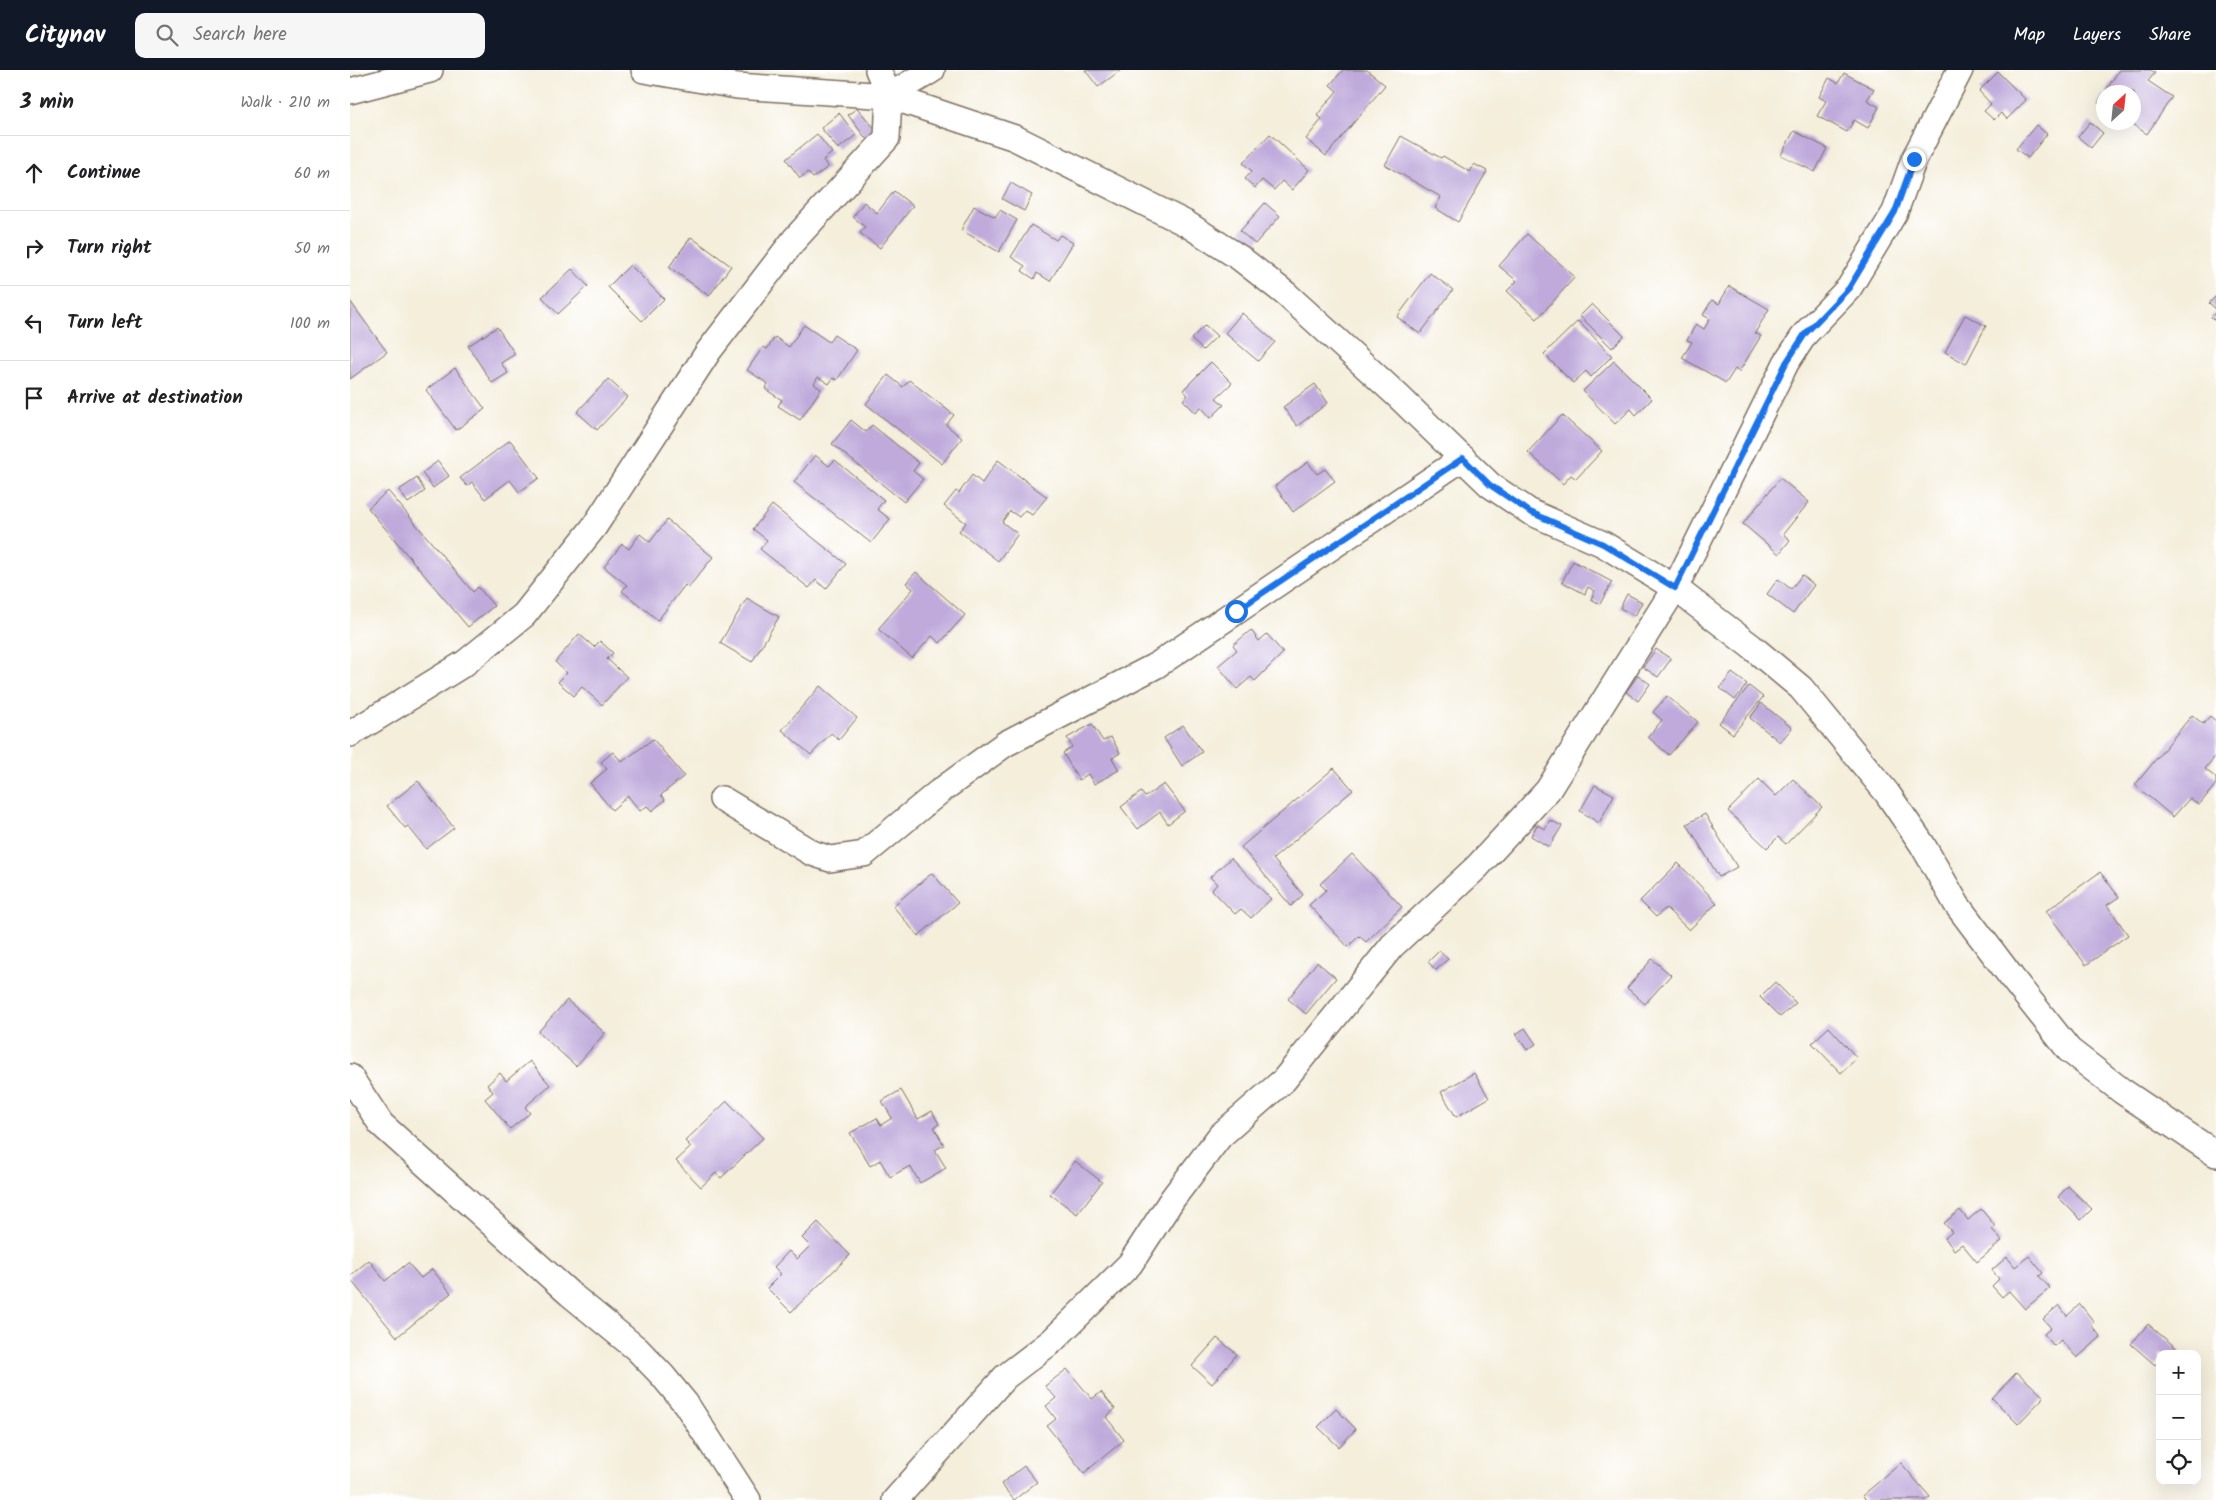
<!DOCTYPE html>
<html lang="en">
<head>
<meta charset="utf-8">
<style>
  :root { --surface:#fff; --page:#f6f6f6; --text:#202124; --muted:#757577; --line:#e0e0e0; --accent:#111827 }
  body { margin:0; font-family:Kalam,sans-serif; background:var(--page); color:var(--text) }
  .controls { position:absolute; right:15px; bottom:15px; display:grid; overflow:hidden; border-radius:10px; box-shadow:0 5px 20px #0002 }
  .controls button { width:45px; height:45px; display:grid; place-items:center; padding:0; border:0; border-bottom:1px solid var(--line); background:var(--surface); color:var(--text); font:25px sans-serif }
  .compass { position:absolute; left:1746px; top:15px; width:45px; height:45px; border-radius:50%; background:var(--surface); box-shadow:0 5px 20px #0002; rotate:27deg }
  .stop { position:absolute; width:15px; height:15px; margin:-11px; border:4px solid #1a73e8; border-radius:50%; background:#fff }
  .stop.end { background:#1a73e8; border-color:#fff; box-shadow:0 1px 5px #0008 }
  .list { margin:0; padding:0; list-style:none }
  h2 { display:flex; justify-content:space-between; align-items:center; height:65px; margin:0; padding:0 20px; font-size:21px }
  h2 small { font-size:16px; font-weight:400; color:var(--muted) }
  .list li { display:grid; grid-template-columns:32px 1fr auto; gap:15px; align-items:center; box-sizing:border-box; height:75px; padding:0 20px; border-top:1px solid var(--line) }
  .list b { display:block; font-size:19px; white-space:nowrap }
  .list em { font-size:16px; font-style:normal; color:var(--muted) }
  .icon { flex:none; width:28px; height:28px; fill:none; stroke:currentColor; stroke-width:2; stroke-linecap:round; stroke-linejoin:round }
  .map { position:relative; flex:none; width:1866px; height:1430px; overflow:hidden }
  header { display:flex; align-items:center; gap:30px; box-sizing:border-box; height:70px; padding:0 25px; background:var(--accent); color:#fff }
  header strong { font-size:24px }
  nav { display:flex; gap:28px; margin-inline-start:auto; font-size:18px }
  .search { width:350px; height:45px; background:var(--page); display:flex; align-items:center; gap:12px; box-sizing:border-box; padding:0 18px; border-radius:10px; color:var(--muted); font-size:19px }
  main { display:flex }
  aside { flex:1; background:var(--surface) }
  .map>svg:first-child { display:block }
  .building { fill:#c0aadb }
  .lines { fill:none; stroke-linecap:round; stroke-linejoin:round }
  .street-casing { stroke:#7c6f60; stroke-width:28 }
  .street { stroke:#fff; stroke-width:25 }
  .route { stroke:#1a73e8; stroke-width:6 }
</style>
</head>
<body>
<header>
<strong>Citynav</strong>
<div class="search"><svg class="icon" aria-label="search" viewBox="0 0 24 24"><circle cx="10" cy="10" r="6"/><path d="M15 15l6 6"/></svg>Search here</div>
<nav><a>Map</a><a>Layers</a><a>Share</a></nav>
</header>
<main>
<aside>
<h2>3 min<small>Walk · 210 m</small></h2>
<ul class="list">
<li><svg class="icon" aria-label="ahead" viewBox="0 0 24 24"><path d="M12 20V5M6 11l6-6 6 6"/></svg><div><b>Continue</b></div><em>60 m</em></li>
<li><svg class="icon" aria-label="right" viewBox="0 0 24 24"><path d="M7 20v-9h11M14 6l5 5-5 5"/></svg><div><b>Turn right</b></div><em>50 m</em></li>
<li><svg class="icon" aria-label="left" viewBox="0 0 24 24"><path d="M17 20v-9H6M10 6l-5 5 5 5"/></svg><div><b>Turn left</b></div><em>100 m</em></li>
<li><svg class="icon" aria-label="arrive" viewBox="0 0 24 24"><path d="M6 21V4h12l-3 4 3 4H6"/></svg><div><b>Arrive at destination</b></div></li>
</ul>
</aside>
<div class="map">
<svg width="1866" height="1430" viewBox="0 0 1866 1430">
  <rect width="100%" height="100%" fill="#fff"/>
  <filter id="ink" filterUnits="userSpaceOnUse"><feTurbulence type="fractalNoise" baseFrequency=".02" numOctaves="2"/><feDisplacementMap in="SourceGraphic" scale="10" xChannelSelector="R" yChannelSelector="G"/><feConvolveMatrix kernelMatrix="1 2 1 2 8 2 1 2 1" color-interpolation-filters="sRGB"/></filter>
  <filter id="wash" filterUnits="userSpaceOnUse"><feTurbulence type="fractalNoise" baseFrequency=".0096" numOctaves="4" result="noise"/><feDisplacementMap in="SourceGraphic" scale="20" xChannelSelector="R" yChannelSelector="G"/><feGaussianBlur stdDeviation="1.12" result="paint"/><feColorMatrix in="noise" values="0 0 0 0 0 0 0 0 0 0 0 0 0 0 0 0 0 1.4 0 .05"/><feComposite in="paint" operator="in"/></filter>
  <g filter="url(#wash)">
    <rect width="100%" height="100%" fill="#f4eedb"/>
    <g id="blocks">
      <g class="building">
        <path d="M 735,0 L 771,0 L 748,17 Z"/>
        <path d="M 993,0 L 1017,0 L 1035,15 L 976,86 L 956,69 L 972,49 L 967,45 L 987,21 L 980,15 Z"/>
        <path d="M 1769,0 L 1801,0 L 1805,3 L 1798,11 L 1822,27 L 1797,64 L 1779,52 L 1784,52 L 1784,22 L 1755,22 Z"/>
        <path d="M 1648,2 L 1676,30 L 1657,49 L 1651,43 L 1644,50 L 1634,41 L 1641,34 L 1629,21 Z"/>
        <path d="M 1494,3 L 1524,19 L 1517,30 L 1529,37 L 1518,58 L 1504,50 L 1497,62 L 1467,46 L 1476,31 L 1469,27 L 1479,8 L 1488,13 Z"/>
        <path d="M 1754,24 L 1754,36 L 1748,33 Z"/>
        <path d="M 507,38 L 527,61 L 517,70 L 498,45 Z"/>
        <path d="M 489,43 L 506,65 L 488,79 L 471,58 Z"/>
        <path d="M 1740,52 L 1753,63 L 1741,78 L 1728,67 Z"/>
        <path d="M 1686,55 L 1697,64 L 1678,88 L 1666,79 Z"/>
        <path d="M 1444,61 L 1477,78 L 1465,102 L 1431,85 Z"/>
        <path d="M 467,64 L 482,83 L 473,90 L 478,97 L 463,108 L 458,102 L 450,108 L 436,89 Z"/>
        <path d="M 920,64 L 959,100 L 942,120 L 932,111 L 924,120 L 912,110 L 905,118 L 895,109 L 902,101 L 893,93 Z"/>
        <path d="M 1051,66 L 1091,88 L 1093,86 L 1120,102 L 1124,94 L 1137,101 L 1108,152 L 1085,138 L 1091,127 L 1035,95 Z"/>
        <path d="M 661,113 L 682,125 L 674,141 L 652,129 Z"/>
        <path d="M 544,121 L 563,136 L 530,178 L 510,163 L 515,157 L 503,147 L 514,132 L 527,143 Z"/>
        <path d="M 915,133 L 930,146 L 905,174 L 890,161 Z"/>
        <path d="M 624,136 L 645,147 L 650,140 L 667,150 L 649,182 L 611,160 Z"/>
        <path d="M 681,155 L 706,170 L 710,165 L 723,173 L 700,211 L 687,203 L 684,209 L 672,201 L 675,196 L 661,187 Z"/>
        <path d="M 1177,164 L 1225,207 L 1187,249 L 1157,221 L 1167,211 L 1149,196 Z"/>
        <path d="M 341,167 L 381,196 L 359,226 L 319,197 Z"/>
        <path d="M 280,195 L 314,229 L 292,251 L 258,217 Z"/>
        <path d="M 222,199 L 238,216 L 208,244 L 192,227 Z"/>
        <path d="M 1080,203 L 1103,220 L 1070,264 L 1047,247 Z"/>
        <path d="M 1379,216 L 1419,239 L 1405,263 L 1411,266 L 1389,302 L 1385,299 L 1376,313 L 1332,288 L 1342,272 L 1337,270 L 1346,254 L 1354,259 L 1360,249 L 1353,245 L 1362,230 L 1369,234 Z"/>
        <path d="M 1866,226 L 1866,239 L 1859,233 Z"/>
        <path d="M 0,231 L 37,282 L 0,309 Z"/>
        <path d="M 1242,234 L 1274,266 L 1262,278 L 1230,246 Z"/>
        <path d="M 1866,242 L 1866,252 L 1861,247 Z"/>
        <path d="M 892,243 L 925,272 L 908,291 L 875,263 Z"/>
        <path d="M 1615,245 L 1636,256 L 1616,294 L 1595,282 Z"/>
        <path d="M 1228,251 L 1262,286 L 1241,307 L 1236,301 L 1223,313 L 1194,284 Z"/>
        <path d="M 454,255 L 479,272 L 484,265 L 507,280 L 487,310 L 483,308 L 479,314 L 468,307 L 464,314 L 471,319 L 450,350 L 428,336 L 432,330 L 415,319 L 418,314 L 397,300 L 413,277 L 417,279 L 425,267 L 439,277 Z"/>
        <path d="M 855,255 L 867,266 L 853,280 L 841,269 Z"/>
        <path d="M 147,257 L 165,284 L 151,293 L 158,303 L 142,313 L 118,276 Z"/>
        <path d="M 1264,291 L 1302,329 L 1286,345 L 1281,339 L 1265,354 L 1233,321 Z"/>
        <path d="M 861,292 L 882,313 L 866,328 L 874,335 L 861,348 L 851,337 L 846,343 L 833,330 L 838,325 L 833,320 Z"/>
        <path d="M 105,298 L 135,339 L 106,360 L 76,320 Z"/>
        <path d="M 538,305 L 553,317 L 559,310 L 604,345 L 596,355 L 612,368 L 592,394 L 516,334 Z"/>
        <path d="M 258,309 L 278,327 L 247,360 L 227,342 Z"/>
        <path d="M 965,314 L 978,333 L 947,356 L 933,337 Z"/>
        <path d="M 1212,345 L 1252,381 L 1226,409 L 1221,405 L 1213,414 L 1178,382 Z"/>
        <path d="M 501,350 L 516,362 L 522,355 L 569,393 L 563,401 L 573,409 L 554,432 L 482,374 Z"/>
        <path d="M 160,370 L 189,408 L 169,422 L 160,410 L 135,429 L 122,412 L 117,416 L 110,408 Z"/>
        <path d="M 465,385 L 479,396 L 485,390 L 534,430 L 527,439 L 540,449 L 521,473 L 444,412 Z"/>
        <path d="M 648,390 L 697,427 L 682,445 L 675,440 L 669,447 L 660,441 L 652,452 L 668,464 L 648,491 L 609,461 L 616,453 L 594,436 L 606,421 L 609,423 L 622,405 L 632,413 Z"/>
        <path d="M 88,391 L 99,406 L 83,418 L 72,403 Z"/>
        <path d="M 958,392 L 967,404 L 975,399 L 985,411 L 943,442 L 925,416 Z"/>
        <path d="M 67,408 L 75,421 L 58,433 L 49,420 Z"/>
        <path d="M 1430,408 L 1459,432 L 1433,464 L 1440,470 L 1429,484 L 1393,454 Z"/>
        <path d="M 38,421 L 123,522 L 128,517 L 144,536 L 118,557 L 18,438 Z"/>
        <path d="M 422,435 L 496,494 L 476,519 L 466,510 L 459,518 L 410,479 L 417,470 L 403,459 Z"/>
        <path d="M 317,450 L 363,487 L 338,518 L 335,515 L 308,550 L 272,521 L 277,515 L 254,497 L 272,474 L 279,479 L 290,464 L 300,472 Z"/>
        <path d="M 1223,491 L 1262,512 L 1250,534 L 1241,529 L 1245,521 L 1238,517 L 1235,524 L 1212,512 Z"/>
        <path d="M 566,502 L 615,545 L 590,573 L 582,566 L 562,588 L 528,559 L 563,519 L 556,513 Z"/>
        <path d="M 1452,505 L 1464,515 L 1443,544 L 1417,524 L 1428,509 L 1441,519 Z"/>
        <path d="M 1277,524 L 1292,532 L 1285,546 L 1270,538 Z"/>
        <path d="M 397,528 L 429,547 L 402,592 L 370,573 Z"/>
        <path d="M 901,560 L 909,571 L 917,564 L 933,583 L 905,611 L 901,607 L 887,619 L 868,596 L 887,580 L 883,575 Z"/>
        <path d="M 229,564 L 244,577 L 250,571 L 263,583 L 257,589 L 277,607 L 252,635 L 232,617 L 224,626 L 208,612 L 217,603 L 205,592 Z"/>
        <path d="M 1306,579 L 1321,589 L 1308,607 L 1293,597 Z"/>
        <path d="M 1382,603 L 1397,614 L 1385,630 L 1370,618 Z"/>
        <path d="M 1288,605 L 1300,614 L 1288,631 L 1276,622 Z"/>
        <path d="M 470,616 L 507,648 L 489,670 L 481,663 L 461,685 L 432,660 Z"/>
        <path d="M 1399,616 L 1413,627 L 1383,664 L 1369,653 Z"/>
        <path d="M 1317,626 L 1348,652 L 1319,685 L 1298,667 L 1312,650 L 1303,642 Z"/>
        <path d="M 1411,633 L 1442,658 L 1430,672 L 1400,648 Z"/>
        <path d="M 1842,645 L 1853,654 L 1860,646 L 1866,651 L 1866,685 L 1855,699 L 1866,708 L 1866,714 L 1849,735 L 1840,728 L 1823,747 L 1785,715 Z"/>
        <path d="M 742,654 L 753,671 L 761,667 L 770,683 L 762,688 L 769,700 L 744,714 L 738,704 L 729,710 L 713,683 L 722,677 L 717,668 Z"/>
        <path d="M 833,655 L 852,682 L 832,696 L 814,668 Z"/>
        <path d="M 303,669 L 334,706 L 311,725 L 315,730 L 302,741 L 297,736 L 290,741 L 278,726 L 262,740 L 240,713 L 257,699 L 251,692 L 263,682 L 272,692 Z"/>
        <path d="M 984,698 L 1003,720 L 923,789 L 953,825 L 941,836 L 891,777 Z"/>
        <path d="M 1409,709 L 1426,726 L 1443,709 L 1472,737 L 1436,774 L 1428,767 L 1417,778 L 1378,741 Z"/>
        <path d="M 68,711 L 104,758 L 76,779 L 58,756 L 55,758 L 37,736 Z"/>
        <path d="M 814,714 L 835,741 L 818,754 L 810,742 L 788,759 L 771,737 L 791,722 L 795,727 Z"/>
        <path d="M 1245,715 L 1264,725 L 1249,753 L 1230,741 Z"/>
        <path d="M 1355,744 L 1387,797 L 1369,807 L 1337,754 Z"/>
        <path d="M 1200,750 L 1212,756 L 1199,777 L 1181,766 L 1187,755 L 1195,759 Z"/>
        <path d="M 1002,784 L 1052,837 L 1016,872 L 1009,866 L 998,877 L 959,835 L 976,820 L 970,814 Z"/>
        <path d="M 881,788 L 921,829 L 901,848 L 891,839 L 885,844 L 862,820 L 867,814 L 860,807 Z"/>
        <path d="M 1328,793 L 1367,833 L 1339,860 L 1316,838 L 1306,847 L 1290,831 Z"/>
        <path d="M 1750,802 L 1769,827 L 1757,835 L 1778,865 L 1736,895 L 1696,841 Z"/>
        <path d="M 582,803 L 608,833 L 568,866 L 543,836 Z"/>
        <path d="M 1089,881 L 1098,889 L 1086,900 L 1078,892 Z"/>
        <path d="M 1302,889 L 1321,905 L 1295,934 L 1277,918 Z"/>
        <path d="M 967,892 L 986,908 L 956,944 L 938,929 Z"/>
        <path d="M 1425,912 L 1446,933 L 1430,947 L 1410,927 Z"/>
        <path d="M 217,930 L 255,963 L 226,996 L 188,962 Z"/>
        <path d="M 1479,957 L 1507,988 L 1491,1003 L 1462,973 Z"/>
        <path d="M 1175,958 L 1186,974 L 1177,980 L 1166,964 Z"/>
        <path d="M 180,991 L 200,1015 L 175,1037 L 180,1043 L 160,1059 L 135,1029 L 143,1022 L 137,1015 L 150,1003 L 156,1011 Z"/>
        <path d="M 1124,1003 L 1139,1028 L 1106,1047 L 1091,1022 Z"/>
        <path d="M 551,1020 L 568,1049 L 582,1041 L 589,1054 L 584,1057 L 594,1075 L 585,1080 L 596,1098 L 570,1113 L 560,1096 L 540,1107 L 530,1090 L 520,1096 L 500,1063 L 527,1048 L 531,1055 L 542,1048 L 532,1031 Z"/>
        <path d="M 377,1031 L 413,1068 L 371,1108 L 366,1103 L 351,1117 L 326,1091 L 341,1077 L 335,1071 Z"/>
        <path d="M 725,1091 L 752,1112 L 727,1144 L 700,1124 Z"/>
        <path d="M 1718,1116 L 1742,1139 L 1731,1150 L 1708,1127 Z"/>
        <path d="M 1631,1139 L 1645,1156 L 1642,1159 L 1652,1171 L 1627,1192 L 1612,1174 L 1604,1180 L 1595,1168 L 1602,1162 L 1594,1153 L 1610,1140 L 1618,1150 Z"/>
        <path d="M 468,1152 L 500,1185 L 441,1242 L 417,1218 L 431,1204 L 424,1197 L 439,1181 L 447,1189 L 460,1176 L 452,1168 Z"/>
        <path d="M 1679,1186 L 1693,1203 L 1689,1206 L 1700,1218 L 1675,1239 L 1659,1221 L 1652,1227 L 1642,1216 L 1649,1209 L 1642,1200 L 1657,1187 L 1665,1197 Z"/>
        <path d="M 19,1190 L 35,1211 L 58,1193 L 71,1208 L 82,1199 L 101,1223 L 47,1267 L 0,1209 L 0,1206 Z"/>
        <path d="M 1730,1234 L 1744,1252 L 1741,1255 L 1751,1267 L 1727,1288 L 1711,1270 L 1704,1276 L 1694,1264 L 1701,1258 L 1693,1249 L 1709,1235 L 1717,1246 Z"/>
        <path d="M 1798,1254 L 1830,1281 L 1828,1284 L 1810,1284 L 1810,1290 L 1805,1295 L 1781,1274 Z"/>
        <path d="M 867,1268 L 887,1284 L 862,1314 L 842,1296 Z"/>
        <path d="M 717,1299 L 742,1329 L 751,1322 L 765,1339 L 756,1347 L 774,1370 L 734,1403 L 697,1356 L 706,1349 L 696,1336 L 706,1328 L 695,1316 Z"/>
        <path d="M 1667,1302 L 1694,1327 L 1668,1354 L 1642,1328 Z"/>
        <path d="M 986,1339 L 1006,1359 L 989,1377 L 968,1357 Z"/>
        <path d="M 1551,1393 L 1580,1427 L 1576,1430 L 1516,1430 L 1512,1426 Z"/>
        <path d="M 674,1396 L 687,1412 L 664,1430 L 651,1414 Z"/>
      </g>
    </g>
  </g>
  <g filter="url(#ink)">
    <use href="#blocks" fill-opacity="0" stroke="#7c6f60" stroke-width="1"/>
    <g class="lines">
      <defs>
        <g id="street">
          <path d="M 294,0 L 387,16 L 539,26 L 665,68 L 837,154 L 890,188 L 936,224 L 1048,326 L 1140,415 L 1180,442 L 1253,474 L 1325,518 L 1402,577 L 1451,618 L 1537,723 L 1572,774 L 1607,835 L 1662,908 L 1719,980 L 1772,1021 L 1866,1084"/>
          <path d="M 528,0 L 539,26"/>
          <path d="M 0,21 L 80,0"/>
          <path d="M 0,664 L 115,593 L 174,545 L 244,457 L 358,282 L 444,170 L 537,68 L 539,26 L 582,0"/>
          <path d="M 372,729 L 462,783 L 480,789 L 514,784 L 589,722 L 655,674 L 807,595 L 1113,388"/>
          <path d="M 0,1007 L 31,1054 L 220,1224 L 287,1279 L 312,1305 L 336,1334 L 398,1430"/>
          <path d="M 545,1430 L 655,1307 L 702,1271 L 780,1194 L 823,1128 L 870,1066 L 934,1010 L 1042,876 L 1127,797 L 1198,720 L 1325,518 L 1436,293 L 1455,264 L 1499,218 L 1545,142 L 1564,89 L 1610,0"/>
        </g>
      </defs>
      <use href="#street" class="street-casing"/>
      <use href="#street" class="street"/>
    </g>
  </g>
  <g class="lines" filter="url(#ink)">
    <path class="route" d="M 886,541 L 1113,388 L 1140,415 L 1180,442 L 1253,474 L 1325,518 L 1436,293 L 1455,264 L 1499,218 L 1545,142 L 1564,89"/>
  </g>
</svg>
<div class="controls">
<button>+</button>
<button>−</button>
<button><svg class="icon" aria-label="locate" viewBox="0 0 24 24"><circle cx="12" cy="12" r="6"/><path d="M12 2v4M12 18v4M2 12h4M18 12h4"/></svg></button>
</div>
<svg class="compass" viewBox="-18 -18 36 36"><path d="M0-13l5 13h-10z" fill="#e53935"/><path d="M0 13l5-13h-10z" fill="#757577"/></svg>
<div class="stop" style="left:886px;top:541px"></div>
<div class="stop end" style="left:1564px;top:89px"></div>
</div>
</main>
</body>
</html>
